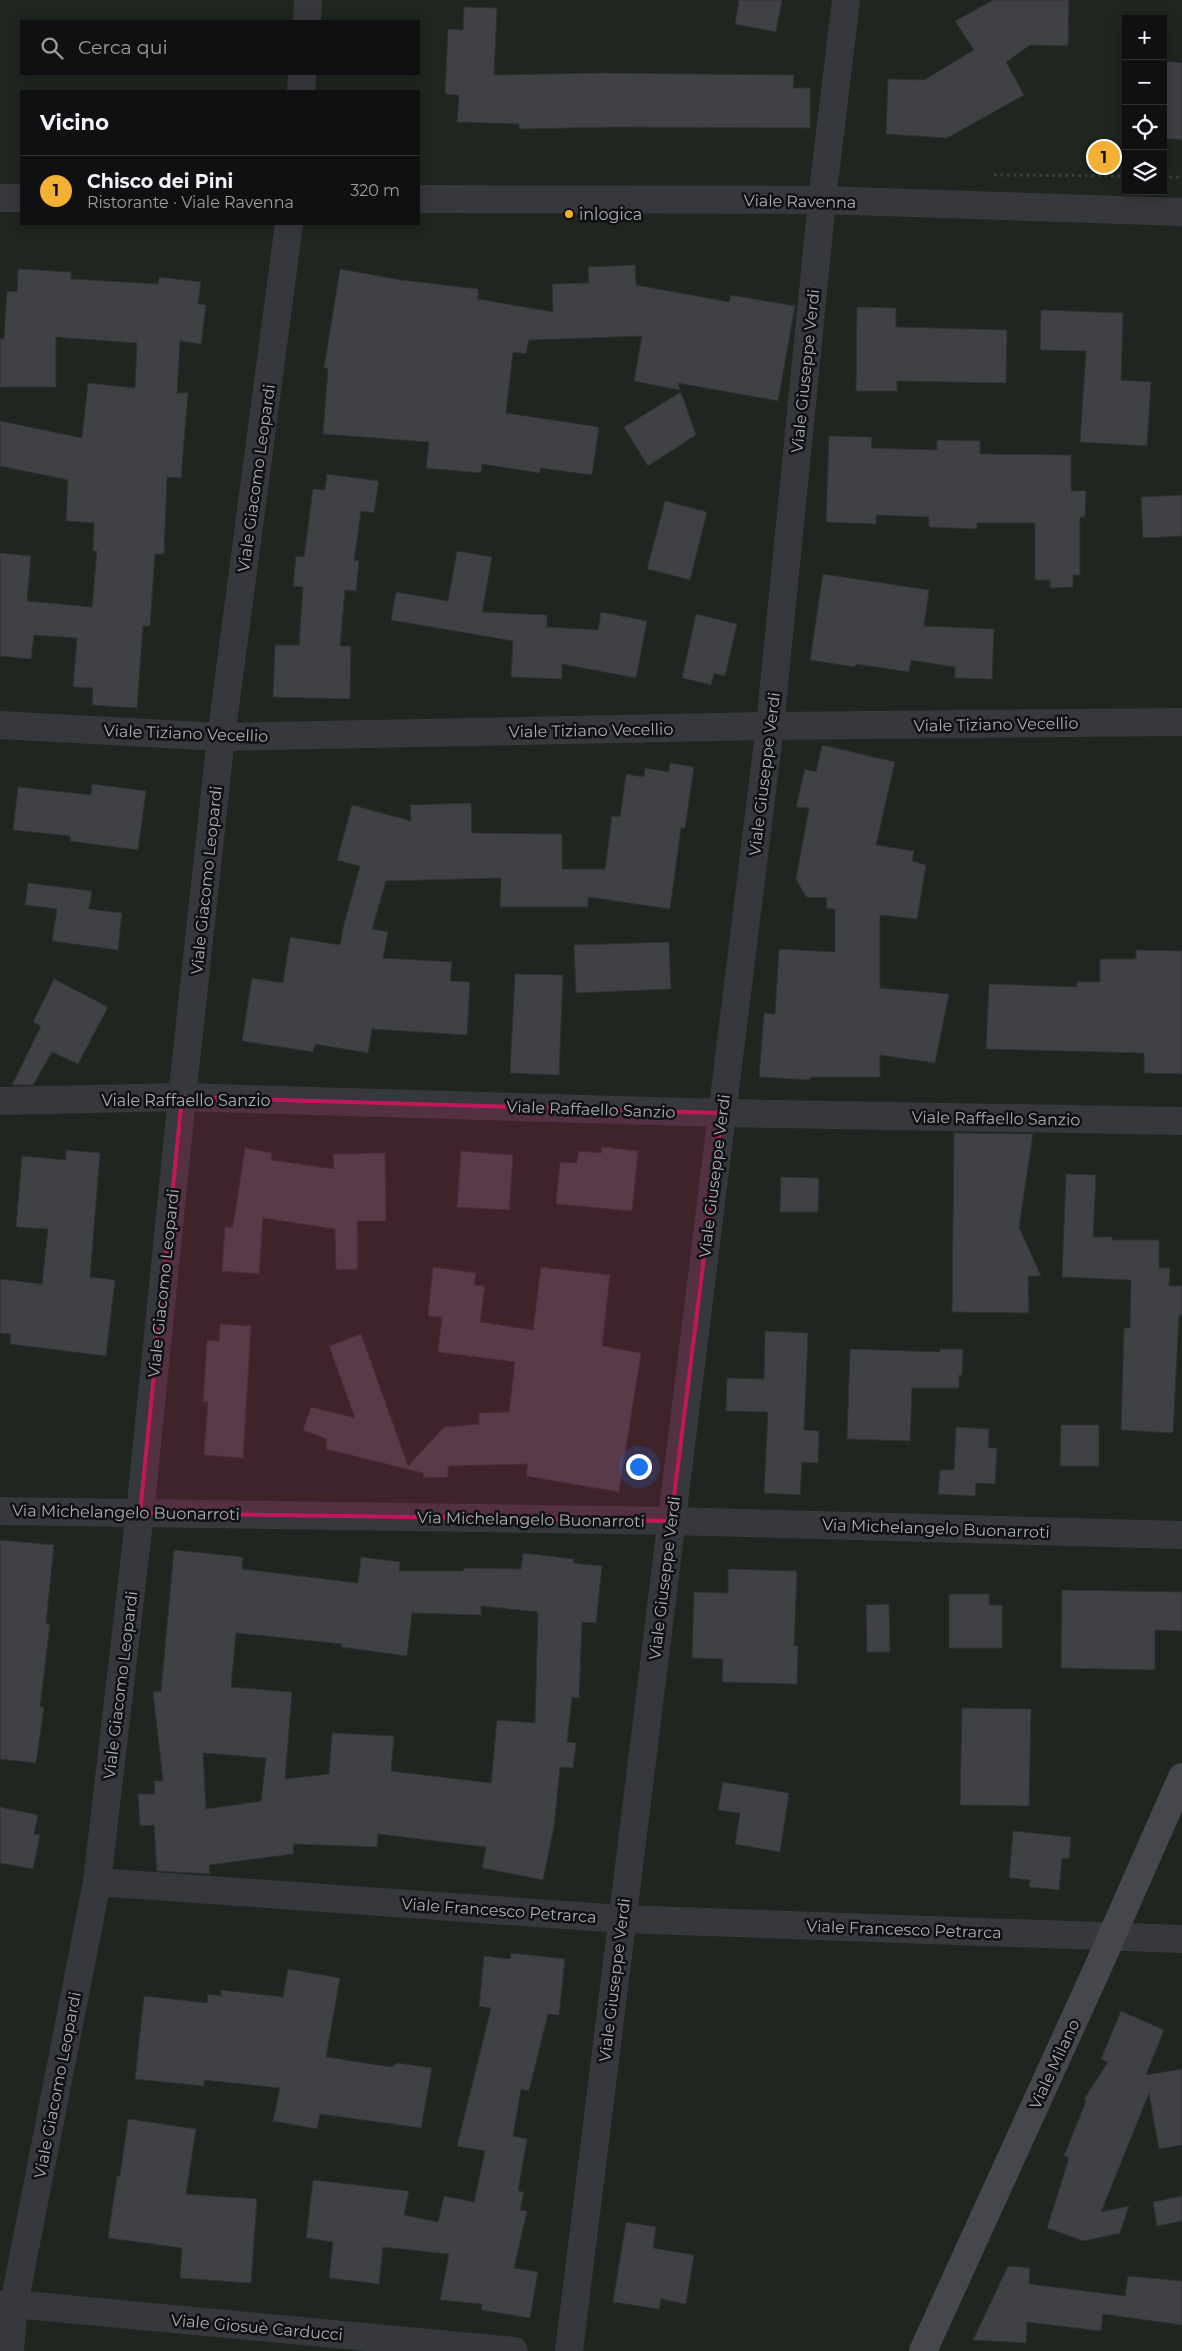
<!DOCTYPE html>
<html lang="it">
<head>
<meta charset="utf-8">
<style>
  :root { --surface:#101012; --page:#1e1e20; --text:#f1f3f6; --muted:#9c9d9f; --line:#303032; --accent:#f2b134 }
  body { margin:0; font-family:Montserrat,sans-serif; background:var(--page); color:var(--text) }
  .controls { position:absolute; right:15px; top:15px; display:grid; overflow:hidden; border-radius:0px; box-shadow:0 2px 12px #0003 }
  .controls button { width:45px; height:45px; display:grid; place-items:center; padding:0; border:0; border-bottom:1px solid var(--line); background:var(--surface); color:var(--text); font:25px sans-serif }
  .you { position:absolute; left:638px; top:1466px; width:18px; height:18px; margin:-12px; border:4px solid #fff; border-radius:50%; background:#1a73e8; box-shadow:0 0 0 8px #1a73e833 }
  .badge { display:grid; place-items:center; width:32px; height:32px; border-radius:50%; background:var(--accent); color:#111; font-size:16px; font-weight:700 }
  .pin { position:absolute; translate:-50% -50%; border:2px solid #fff; box-shadow:0 1px 5px #0006 }
  .list { margin:0; padding:0; list-style:none }
  h2 { display:flex; justify-content:space-between; align-items:center; height:65px; margin:0; padding:0 20px; font-size:21px }
  h2 small { font-size:16px; font-weight:400; color:var(--muted) }
  .list li { display:grid; grid-template-columns:32px 1fr auto; gap:15px; align-items:center; box-sizing:border-box; height:70px; padding:0 20px; border-top:1px solid var(--line) }
  .list b { display:block; font-size:19px; white-space:nowrap }
  .list p { margin:0; font-size:16px; white-space:nowrap; color:var(--muted) }
  .list em { font-size:16px; font-style:normal; color:var(--muted) }
  .icon { flex:none; width:28px; height:28px; fill:none; stroke:currentColor; stroke-width:2; stroke-linecap:round; stroke-linejoin:round }
  .map { position:relative; flex:none; width:1182px; height:2351px; overflow:hidden }
  .search { position:absolute; background:var(--surface); box-shadow:0 2px 12px #0003; left:20px; top:20px; width:400px; height:55px; display:flex; align-items:center; gap:12px; box-sizing:border-box; padding:0 18px; border-radius:0px; color:var(--muted); font-size:19px }
  .panel { position:absolute; background:var(--surface); box-shadow:0 2px 12px #0003; left:20px; top:90px; width:400px; height:135px; border-radius:0px }
  .map>svg:first-child { display:block }
  .green { fill:#1e261f; fill-rule:evenodd }
  .building { fill:#404145; stroke:#303034; fill-rule:evenodd }
  .lines { fill:none; stroke-linecap:round; stroke-linejoin:round }
  .path { stroke:#3d3f44; stroke-width:3; stroke-dasharray:2.5 4; stroke-linecap:butt }
  .street { stroke:#37383d; stroke-width:28 }
  .secondary { stroke:#45474d; stroke-width:28 }
  .marked { fill:#c2185b; fill-opacity:0.2; stroke:#c2185b; stroke-width:4; stroke-linejoin:round }
  .poi-dot { fill:#f2b134; stroke:#111113; stroke-width:2 }
  .labels { text-anchor:middle; stroke-width:5; stroke-linejoin:round; paint-order:stroke }
  .street-label { font-size:16px; fill:#a8adb8; stroke:#111113 }
  .poi-label { font-size:16px; fill:#a8adb8; stroke:#111113; text-anchor:start }
</style>
</head>
<body>
<div class="map">
<svg width="1182" height="2351" viewBox="0 0 1182 2351">
  <rect width="100%" height="100%" fill="#161618"/>
  <path class="green" d="M 0,0 L 1182,0 L 1182,2351 L 0,2351 ZM 1126,19 L 1163,19 L 1163,191 L 1126,191 ZM 21,21 L 419,21 L 419,74 L 21,74 ZM 21,91 L 419,91 L 419,224 L 21,224 Z"/>
  <g class="building">
    <path d="M 739,0 L 782,0 L 776,32 L 735,24 Z"/>
    <path d="M 993,0 L 1069,0 L 1068,46 L 1030,45 L 1006,62 L 1024,95 L 947,138 L 886,134 L 888,79 L 924,80 L 974,50 L 955,21 Z"/>
    <path d="M 464,7 L 497,8 L 494,75 L 601,73 L 794,75 L 793,88 L 810,88 L 810,128 L 615,127 L 519,129 L 519,124 L 457,122 L 459,95 L 445,94 L 448,29 L 463,30 Z"/>
    <path d="M 1163,61 L 1182,63 L 1182,140 L 1163,138 Z"/>
    <path d="M 635,265 L 636,285 L 729,302 L 731,295 L 795,306 L 778,401 L 678,383 L 680,390 L 634,381 L 642,336 L 529,340 L 526,354 L 513,352 L 506,413 L 599,427 L 592,475 L 540,468 L 540,473 L 482,464 L 481,473 L 426,468 L 429,442 L 323,434 L 328,369 L 324,368 L 340,269 L 401,280 L 478,289 L 478,299 L 553,312 L 552,284 L 589,283 L 588,267 Z"/>
    <path d="M 18,269 L 71,272 L 71,279 L 158,284 L 159,277 L 201,282 L 198,304 L 206,305 L 201,344 L 180,341 L 177,393 L 188,393 L 181,478 L 167,477 L 164,554 L 155,554 L 150,626 L 143,626 L 137,708 L 92,705 L 93,688 L 73,687 L 77,638 L 34,635 L 31,659 L 0,656 L 0,553 L 31,556 L 27,601 L 92,607 L 97,551 L 93,551 L 94,523 L 66,521 L 68,480 L 0,466 L 0,421 L 82,438 L 88,383 L 135,388 L 137,343 L 56,337 L 56,387 L 0,387 L 0,339 L 4,339 L 7,291 L 17,292 Z"/>
    <path d="M 857,307 L 896,308 L 896,327 L 1007,330 L 1006,383 L 897,381 L 897,391 L 856,391 Z"/>
    <path d="M 1041,310 L 1123,313 L 1121,380 L 1151,382 L 1147,446 L 1080,442 L 1086,351 L 1040,350 Z"/>
    <path d="M 681,392 L 696,435 L 648,466 L 624,427 Z"/>
    <path d="M 829,436 L 872,437 L 871,448 L 937,450 L 937,440 L 980,441 L 980,454 L 1071,455 L 1071,491 L 1086,491 L 1085,517 L 1080,517 L 1080,575 L 1073,575 L 1073,587 L 1050,588 L 1050,580 L 1035,580 L 1035,523 L 977,523 L 977,529 L 929,527 L 929,517 L 876,515 L 876,524 L 826,522 Z"/>
    <path d="M 327,474 L 379,481 L 374,513 L 361,511 L 354,561 L 359,561 L 356,591 L 345,590 L 340,646 L 351,646 L 350,699 L 273,697 L 275,645 L 299,645 L 303,587 L 293,586 L 296,556 L 304,557 L 313,489 L 325,490 Z"/>
    <path d="M 1182,495 L 1182,536 L 1143,538 L 1141,497 Z"/>
    <path d="M 665,501 L 707,512 L 690,580 L 647,569 Z"/>
    <path d="M 457,551 L 492,557 L 482,612 L 547,615 L 547,627 L 598,630 L 601,612 L 647,621 L 636,678 L 562,664 L 562,679 L 511,677 L 513,641 L 391,620 L 396,592 L 448,601 Z"/>
    <path d="M 823,574 L 929,590 L 924,626 L 994,629 L 992,679 L 955,678 L 955,667 L 911,660 L 909,672 L 856,664 L 855,667 L 810,660 Z"/>
    <path d="M 696,614 L 737,624 L 725,676 L 714,673 L 711,685 L 682,678 Z"/>
    <path d="M 822,745 L 895,762 L 876,845 L 914,851 L 912,861 L 926,865 L 917,919 L 880,915 L 880,988 L 949,994 L 935,1063 L 880,1055 L 880,1077 L 810,1077 L 810,1080 L 759,1077 L 764,1013 L 775,1014 L 779,949 L 835,952 L 835,909 L 826,908 L 827,898 L 806,897 L 796,879 L 809,808 L 796,807 L 805,769 L 816,772 Z"/>
    <path d="M 670,763 L 694,767 L 685,828 L 681,828 L 670,909 L 588,897 L 588,907 L 500,907 L 501,878 L 386,881 L 372,929 L 388,932 L 383,958 L 452,962 L 450,981 L 470,982 L 467,1035 L 372,1029 L 368,1053 L 315,1044 L 313,1052 L 242,1041 L 252,978 L 283,983 L 290,937 L 340,945 L 344,924 L 360,866 L 337,860 L 352,805 L 411,821 L 410,805 L 471,803 L 472,833 L 562,834 L 562,869 L 605,869 L 612,816 L 620,817 L 626,774 L 644,777 L 645,768 L 669,772 Z"/>
    <path d="M 92,784 L 146,791 L 138,850 L 70,841 L 70,836 L 13,830 L 18,787 L 91,795 Z"/>
    <path d="M 28,883 L 92,891 L 89,909 L 122,913 L 118,950 L 52,941 L 57,909 L 25,905 Z"/>
    <path d="M 669,942 L 671,989 L 576,993 L 574,945 Z"/>
    <path d="M 1136,950 L 1182,951 L 1182,1074 L 1144,1073 L 1144,1053 L 986,1049 L 989,984 L 1077,987 L 1077,982 L 1100,982 L 1100,959 L 1136,959 Z"/>
    <path d="M 515,974 L 563,975 L 559,1075 L 510,1073 Z"/>
    <path d="M 54,979 L 108,1007 L 78,1064 L 52,1052 L 33,1085 L 12,1085 L 41,1026 L 33,1022 Z"/>
    <path d="M 954,1133 L 1033,1134 L 1019,1227 L 1041,1276 L 1028,1276 L 1029,1313 L 952,1312 Z"/>
    <path d="M 602,1147 L 638,1151 L 632,1211 L 556,1204 L 560,1162 L 577,1163 L 579,1151 L 601,1153 Z"/>
    <path d="M 245,1148 L 272,1153 L 271,1160 L 334,1169 L 333,1154 L 385,1153 L 386,1221 L 357,1221 L 358,1269 L 336,1270 L 335,1229 L 263,1218 L 259,1274 L 222,1271 L 225,1227 L 233,1227 Z"/>
    <path d="M 66,1150 L 100,1153 L 90,1277 L 115,1280 L 106,1356 L 10,1344 L 11,1334 L 0,1333 L 0,1279 L 42,1284 L 48,1229 L 16,1227 L 22,1156 L 66,1160 Z"/>
    <path d="M 461,1151 L 513,1155 L 509,1210 L 457,1207 Z"/>
    <path d="M 1066,1174 L 1096,1175 L 1093,1237 L 1112,1237 L 1112,1240 L 1159,1240 L 1159,1268 L 1170,1268 L 1169,1286 L 1182,1286 L 1182,1315 L 1179,1315 L 1173,1433 L 1121,1430 L 1124,1328 L 1130,1328 L 1131,1280 L 1062,1277 Z"/>
    <path d="M 781,1177 L 819,1178 L 818,1212 L 780,1212 Z"/>
    <path d="M 433,1267 L 476,1273 L 474,1285 L 485,1286 L 480,1322 L 533,1330 L 541,1267 L 610,1275 L 602,1346 L 641,1353 L 619,1492 L 526,1476 L 528,1464 L 448,1466 L 448,1477 L 424,1478 L 423,1473 L 326,1449 L 327,1439 L 303,1430 L 311,1407 L 355,1418 L 329,1346 L 361,1334 L 408,1466 L 444,1427 L 479,1424 L 479,1413 L 509,1412 L 515,1362 L 438,1352 L 442,1317 L 428,1316 Z"/>
    <path d="M 220,1324 L 251,1326 L 243,1458 L 204,1455 L 208,1402 L 203,1402 L 207,1340 L 219,1341 Z"/>
    <path d="M 765,1331 L 808,1333 L 804,1430 L 819,1431 L 818,1463 L 802,1462 L 800,1495 L 764,1493 L 768,1412 L 726,1411 L 727,1378 L 764,1379 Z"/>
    <path d="M 850,1349 L 940,1352 L 940,1349 L 963,1349 L 962,1375 L 959,1375 L 959,1388 L 912,1388 L 910,1441 L 847,1439 Z"/>
    <path d="M 1061,1425 L 1099,1425 L 1099,1466 L 1060,1466 Z"/>
    <path d="M 956,1427 L 989,1429 L 988,1448 L 997,1448 L 995,1484 L 976,1483 L 975,1496 L 938,1494 L 940,1470 L 954,1470 Z"/>
    <path d="M 0,1540 L 54,1545 L 46,1624 L 50,1624 L 40,1707 L 44,1707 L 36,1763 L 0,1759 Z"/>
    <path d="M 174,1550 L 243,1557 L 242,1569 L 358,1583 L 361,1557 L 400,1562 L 399,1571 L 463,1571 L 464,1568 L 521,1569 L 523,1553 L 574,1559 L 573,1563 L 602,1566 L 596,1623 L 582,1622 L 579,1698 L 572,1697 L 567,1742 L 576,1743 L 573,1768 L 560,1767 L 554,1827 L 543,1880 L 482,1868 L 486,1847 L 378,1834 L 377,1847 L 294,1844 L 293,1854 L 209,1865 L 210,1874 L 157,1871 L 154,1825 L 140,1826 L 138,1794 L 155,1794 L 154,1781 L 163,1781 L 153,1692 L 161,1691 ZM 481,1606 L 538,1612 L 535,1723 L 497,1720 L 491,1783 L 391,1771 L 394,1736 L 332,1733 L 329,1774 L 285,1779 L 292,1692 L 231,1687 L 236,1633 L 342,1644 L 341,1647 L 407,1656 L 412,1613 L 481,1615 ZM 203,1753 L 266,1758 L 261,1801 L 206,1809 Z"/>
    <path d="M 728,1569 L 797,1571 L 794,1646 L 798,1646 L 797,1684 L 722,1682 L 723,1659 L 692,1658 L 694,1592 L 728,1593 Z"/>
    <path d="M 1062,1590 L 1182,1592 L 1182,1631 L 1155,1630 L 1155,1670 L 1061,1668 Z"/>
    <path d="M 949,1594 L 989,1594 L 989,1605 L 1002,1605 L 1002,1648 L 949,1648 Z"/>
    <path d="M 889,1604 L 890,1652 L 867,1652 L 866,1605 Z"/>
    <path d="M 962,1708 L 1031,1709 L 1029,1806 L 960,1805 Z"/>
    <path d="M 723,1782 L 789,1793 L 780,1852 L 735,1844 L 740,1813 L 718,1810 Z"/>
    <path d="M 0,1807 L 38,1815 L 34,1834 L 40,1835 L 33,1869 L 0,1863 Z"/>
    <path d="M 1013,1831 L 1071,1837 L 1069,1859 L 1062,1858 L 1059,1890 L 1029,1887 L 1030,1880 L 1009,1878 Z"/>
    <path d="M 511,1953 L 565,1959 L 559,2015 L 548,2014 L 529,2091 L 521,2089 L 513,2136 L 527,2139 L 518,2191 L 524,2192 L 520,2210 L 527,2211 L 514,2268 L 538,2272 L 530,2318 L 481,2310 L 482,2304 L 440,2300 L 449,2254 L 383,2247 L 379,2284 L 329,2278 L 333,2242 L 306,2238 L 313,2180 L 409,2191 L 404,2215 L 438,2222 L 444,2196 L 474,2202 L 485,2151 L 457,2146 L 491,2008 L 479,2006 L 484,1956 L 510,1959 Z"/>
    <path d="M 288,1969 L 340,1978 L 326,2057 L 391,2067 L 397,2063 L 432,2068 L 421,2128 L 320,2114 L 317,2129 L 273,2121 L 280,2088 L 204,2080 L 204,2086 L 135,2079 L 144,1996 L 207,2003 L 208,1994 L 221,1996 L 221,1990 L 283,1997 Z"/>
    <path d="M 1121,2011 L 1164,2030 L 1146,2075 L 1182,2069 L 1182,2145 L 1159,2149 L 1149,2093 L 1101,2212 L 1129,2206 L 1120,2233 L 1084,2241 L 1047,2228 L 1069,2158 L 1064,2156 L 1086,2101 L 1084,2099 L 1108,2062 L 1101,2059 Z"/>
    <path d="M 128,2119 L 196,2129 L 186,2194 L 257,2199 L 251,2283 L 180,2278 L 182,2248 L 108,2238 L 117,2176 L 120,2176 Z"/>
    <path d="M 1182,2196 L 1182,2221 L 1157,2226 L 1153,2202 Z"/>
    <path d="M 626,2222 L 656,2227 L 653,2248 L 694,2255 L 686,2304 L 661,2299 L 659,2309 L 613,2302 Z"/>
    <path d="M 1008,2266 L 1030,2268 L 1029,2284 L 1125,2296 L 1128,2276 L 1182,2281 L 1182,2325 L 1103,2314 L 1101,2331 L 1027,2322 L 1026,2343 L 973,2340 Z"/>
  </g>
  <g class="lines">
    <g class="path">
      <path d="M 994,175 L 1126,176"/>
      <path d="M 1163,177 L 1182,177"/>
    </g>
    <g class="street">
      <path d="M 307,21 L 308,0"/>
      <path d="M 301,91 L 302,74"/>
      <path d="M 0,198 L 21,198"/>
      <path d="M 419,199 L 822,200 L 1182,212"/>
      <path d="M 0,725 L 221,737 L 770,726 L 1182,722"/>
      <path d="M 0,1101 L 182,1097 L 722,1113 L 1182,1121"/>
      <path d="M 0,1511 L 671,1521 L 1182,1535"/>
      <path d="M 97,1882 L 622,1919 L 1182,1939"/>
      <path d="M 0,2305 L 14,2304 L 514,2351"/>
      <path d="M 10,2351 L 14,2304 L 97,1882 L 140,1513 L 182,1097 L 221,737 L 289,224"/>
      <path d="M 569,2351 L 770,726 L 822,200 L 846,0"/>
    </g>
    <path class="secondary" d="M 923,2351 L 1099,1965 L 1182,1777"/>
  </g>
  <path class="marked" d="M 182,1097 L 722,1113 L 671,1521 L 140,1513 Z"/>
  <circle class="poi-dot" cx="569" cy="214" r="5"/>
  <g class="labels">
    <g class="street-label">
      <text transform="translate(800 201) rotate(1)" y="6">Viale Ravenna</text>
      <text transform="translate(805 371) rotate(-84)" y="6">Viale Giuseppe Verdi</text>
      <text transform="translate(256 478) rotate(-82)" y="6">Viale Giacomo Leopardi</text>
      <text transform="translate(996 724) rotate(-1)" y="6">Viale Tiziano Vecellio</text>
      <text transform="translate(591 730) rotate(-1)" y="6">Viale Tiziano Vecellio</text>
      <text transform="translate(186 733) rotate(2)" y="6">Viale Tiziano Vecellio</text>
      <text transform="translate(764 774) rotate(-83)" y="6">Viale Giuseppe Verdi</text>
      <text transform="translate(206 880) rotate(-84)" y="6">Viale Giacomo Leopardi</text>
      <text x="186" y="1106">Viale Raffaello Sanzio</text>
      <text transform="translate(591 1109) rotate(2)" y="6">Viale Raffaello Sanzio</text>
      <text transform="translate(996 1118) rotate(1)" y="6">Viale Raffaello Sanzio</text>
      <text transform="translate(714 1176) rotate(-83)" y="6">Viale Giuseppe Verdi</text>
      <text transform="translate(163 1283) rotate(-84)" y="6">Viale Giacomo Leopardi</text>
      <text transform="translate(126 1512) rotate(1)" y="6">Via Michelangelo Buonarroti</text>
      <text transform="translate(531 1519) rotate(1)" y="6">Via Michelangelo Buonarroti</text>
      <text transform="translate(936 1528) rotate(2)" y="6">Via Michelangelo Buonarroti</text>
      <text transform="translate(664 1578) rotate(-83)" y="6">Viale Giuseppe Verdi</text>
      <text transform="translate(120 1685) rotate(-83)" y="6">Viale Giacomo Leopardi</text>
      <text transform="translate(499 1910) rotate(4)" y="6">Viale Francesco Petrarca</text>
      <text transform="translate(904 1929) rotate(2)" y="6">Viale Francesco Petrarca</text>
      <text transform="translate(614 1980) rotate(-83)" y="6">Viale Giuseppe Verdi</text>
      <text transform="translate(1054 2064) rotate(-65)" y="6">Viale Milano</text>
      <text transform="translate(57 2085) rotate(-79)" y="6">Viale Giacomo Leopardi</text>
      <text transform="translate(257 2327) rotate(5)" y="6">Viale Giosuè Carducci</text>
    </g>
    <g class="poi-label">
      <text x="579" y="220">inlogica</text>
    </g>
  </g>
</svg>
<div class="controls">
<button>+</button>
<button>−</button>
<button><svg class="icon" aria-label="locate" viewBox="0 0 24 24"><circle cx="12" cy="12" r="6"/><path d="M12 2v4M12 18v4M2 12h4M18 12h4"/></svg></button>
<button><svg class="icon" aria-label="layers" viewBox="0 0 24 24"><path d="M12 4l9 5-9 5-9-5zM3 14l9 5 9-5"/></svg></button>
</div>
<div class="you"></div>
<div class="pin badge" style="left:1104px;top:157px">1</div>
<div class="search"><svg class="icon" aria-label="search" viewBox="0 0 24 24"><circle cx="10" cy="10" r="6"/><path d="M15 15l6 6"/></svg>Cerca qui</div>
<section class="panel">
<h2>Vicino<small></small></h2>
<ul class="list">
<li><span class="badge">1</span><div><b>Chisco dei Pini</b><p>Ristorante · Viale Ravenna</p></div><em>320 m</em></li>
</ul>
</section>
</div>
</body>
</html>
